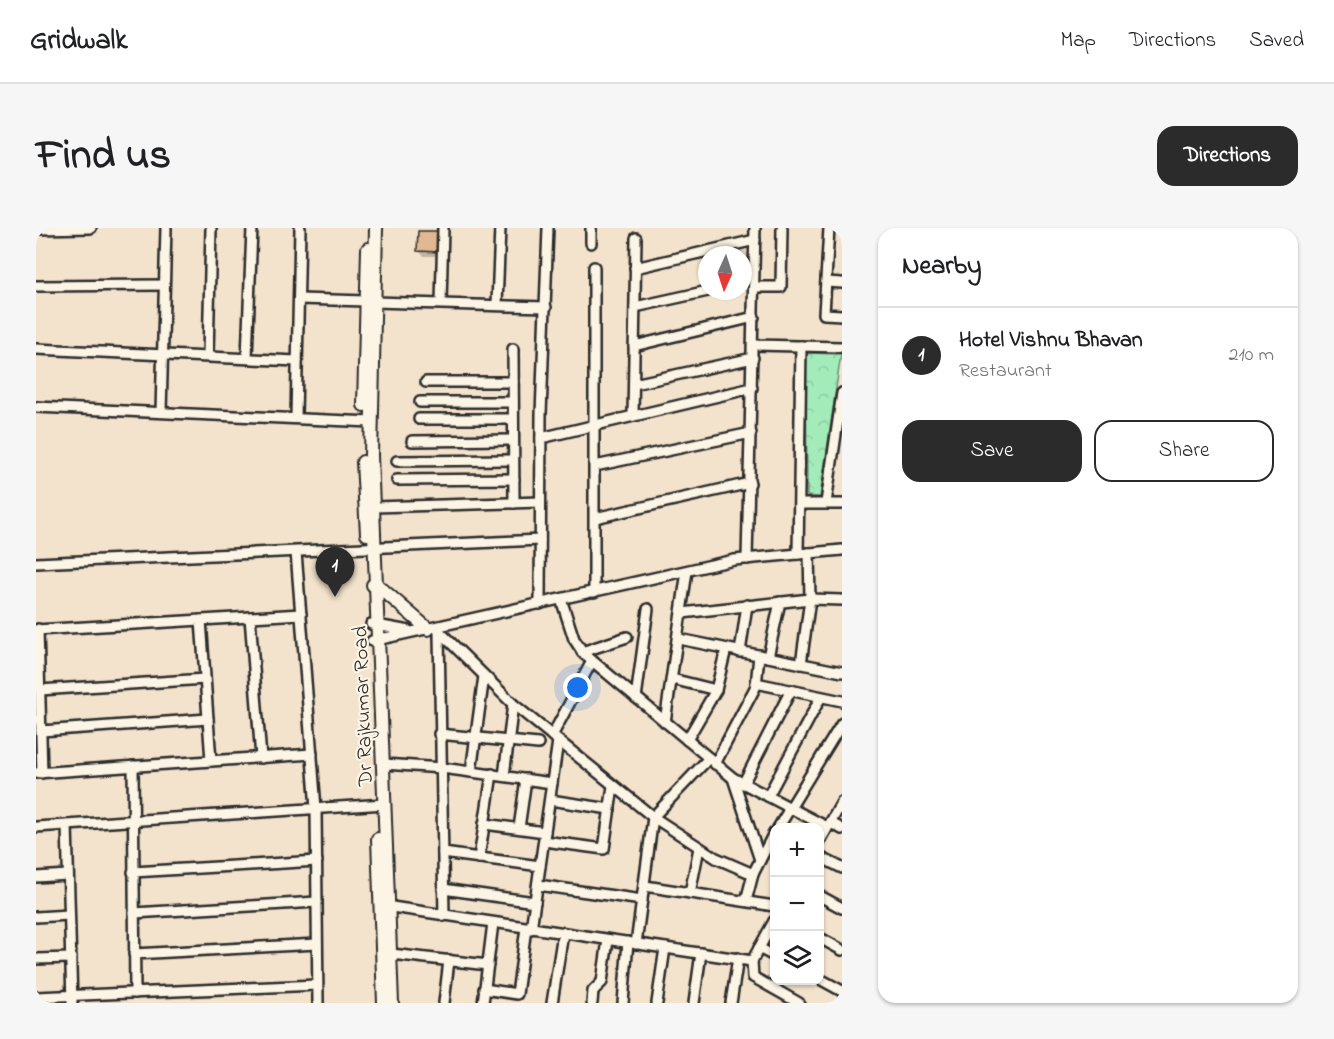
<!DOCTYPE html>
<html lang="en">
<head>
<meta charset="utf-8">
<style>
  :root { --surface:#fff; --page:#f6f6f6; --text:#202124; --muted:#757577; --line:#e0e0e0; --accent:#2b2b2b }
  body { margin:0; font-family:"Indie Flower",sans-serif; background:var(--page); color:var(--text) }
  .controls { position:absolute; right:18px; bottom:18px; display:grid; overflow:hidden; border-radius:12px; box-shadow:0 2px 4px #0004 }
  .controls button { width:54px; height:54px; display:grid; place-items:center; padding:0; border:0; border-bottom:2px solid var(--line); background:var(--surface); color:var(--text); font:30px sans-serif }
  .compass { position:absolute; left:662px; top:18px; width:54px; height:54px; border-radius:50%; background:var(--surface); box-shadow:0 2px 4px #0004; rotate:183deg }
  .you { position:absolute; left:542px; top:460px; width:21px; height:21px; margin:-15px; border:4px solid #fff; border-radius:50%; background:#1a73e8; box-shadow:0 0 0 9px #1a73e833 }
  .badge { display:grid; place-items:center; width:39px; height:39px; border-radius:50%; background:var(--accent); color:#fff; font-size:20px; font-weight:700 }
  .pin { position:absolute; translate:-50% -50px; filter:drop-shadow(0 2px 3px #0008) }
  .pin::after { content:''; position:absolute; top:32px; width:21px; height:18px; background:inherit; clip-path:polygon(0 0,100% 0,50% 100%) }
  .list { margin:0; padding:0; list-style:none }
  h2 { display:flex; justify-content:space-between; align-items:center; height:78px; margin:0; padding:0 24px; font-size:26px }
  h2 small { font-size:20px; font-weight:400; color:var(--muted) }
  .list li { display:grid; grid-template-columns:39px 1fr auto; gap:18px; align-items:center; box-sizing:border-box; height:96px; padding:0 24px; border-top:2px solid var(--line) }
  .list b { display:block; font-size:22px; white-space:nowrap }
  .list p { margin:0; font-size:20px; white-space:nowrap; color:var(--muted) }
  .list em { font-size:20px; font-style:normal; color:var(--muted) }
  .actions { display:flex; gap:12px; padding:18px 24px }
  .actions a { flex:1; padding:14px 0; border:2px solid var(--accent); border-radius:18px; text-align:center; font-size:21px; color:var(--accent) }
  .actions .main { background:var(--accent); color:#fff }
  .icon { flex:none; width:33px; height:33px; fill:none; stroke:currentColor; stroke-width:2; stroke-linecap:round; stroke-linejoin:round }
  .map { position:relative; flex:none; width:806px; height:775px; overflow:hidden; border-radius:18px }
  header { display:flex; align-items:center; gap:36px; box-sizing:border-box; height:84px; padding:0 30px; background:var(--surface); border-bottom:2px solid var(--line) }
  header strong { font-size:28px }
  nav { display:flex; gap:33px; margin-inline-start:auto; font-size:21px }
  .intro { display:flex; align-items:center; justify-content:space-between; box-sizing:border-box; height:144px; padding:0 36px }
  h1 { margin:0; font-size:42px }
  .button { padding:15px 27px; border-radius:18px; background:var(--accent); color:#fff; font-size:21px; font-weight:700 }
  main { display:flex; gap:36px; padding:0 36px }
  aside { flex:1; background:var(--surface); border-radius:18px; box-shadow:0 2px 4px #0004 }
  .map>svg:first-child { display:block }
  .park { fill:url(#park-crowns); stroke:#678c72; stroke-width:1.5 }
  .shadow { fill:#0003 }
  .building { fill:#e1b891; stroke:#2b2b2b; stroke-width:1.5 }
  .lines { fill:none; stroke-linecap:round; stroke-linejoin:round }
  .minor-casing { stroke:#2b2b2b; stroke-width:14 }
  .major-casing { stroke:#2b2b2b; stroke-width:16 }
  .minor { stroke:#fcf5e5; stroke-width:9 }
  .major { stroke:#fcf5e5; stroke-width:12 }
  .labels { text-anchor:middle; stroke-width:4.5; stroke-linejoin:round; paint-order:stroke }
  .street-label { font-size:21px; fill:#2b2b2b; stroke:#fcf5e5 }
</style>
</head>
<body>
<header>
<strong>Gridwalk</strong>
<nav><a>Map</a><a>Directions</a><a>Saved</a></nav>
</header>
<div class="intro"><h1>Find us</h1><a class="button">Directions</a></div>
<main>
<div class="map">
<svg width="806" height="775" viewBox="0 0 806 775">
  <defs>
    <pattern id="park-crowns" width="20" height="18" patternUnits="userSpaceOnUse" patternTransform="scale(1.5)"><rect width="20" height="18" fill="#a3ecba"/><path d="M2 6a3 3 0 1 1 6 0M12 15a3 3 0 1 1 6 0" fill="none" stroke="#8ccba0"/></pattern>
  </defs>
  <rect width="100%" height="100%" fill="#f4e3cc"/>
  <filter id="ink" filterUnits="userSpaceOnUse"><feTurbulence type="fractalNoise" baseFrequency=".0167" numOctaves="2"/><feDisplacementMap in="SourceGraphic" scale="12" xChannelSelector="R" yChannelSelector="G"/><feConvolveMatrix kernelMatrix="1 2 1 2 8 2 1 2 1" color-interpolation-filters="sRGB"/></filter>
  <g filter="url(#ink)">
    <path class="park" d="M 770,125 L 805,126 L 784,269 L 771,268 Z"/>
    <path class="shadow" d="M 403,5 L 408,28 L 388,28 L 382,23 Z"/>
    <path class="building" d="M 382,3 L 404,3 L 403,24 L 381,23 Z"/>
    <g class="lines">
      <defs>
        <g id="minor">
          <path d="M 793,0 L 788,86 L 806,87"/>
          <path d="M 0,1 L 55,0"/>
          <path d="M 555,15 L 555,0"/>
          <path d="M 599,40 L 719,12"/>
          <path d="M 790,54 L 806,55"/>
          <path d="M 0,58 L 128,57"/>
          <path d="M 718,59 L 745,59 L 746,0"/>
          <path d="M 263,71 L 330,73"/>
          <path d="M 339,74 L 510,79"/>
          <path d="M 405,75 L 407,0"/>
          <path d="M 461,76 L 464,0"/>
          <path d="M 599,79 L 672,63"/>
          <path d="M 718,117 L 806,119"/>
          <path d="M 598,118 L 718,89"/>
          <path d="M 0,121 L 261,133"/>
          <path d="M 477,121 L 478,275"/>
          <path d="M 172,128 L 175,0"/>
          <path d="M 211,130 L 216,0"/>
          <path d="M 390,154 L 477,154"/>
          <path d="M 598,156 L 717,130"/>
          <path d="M 384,174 L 477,174"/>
          <path d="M 0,179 L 336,194"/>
          <path d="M 125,184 L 130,0"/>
          <path d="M 597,188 L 600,10"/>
          <path d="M 260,189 L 264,0"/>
          <path d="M 383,191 L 477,191"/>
          <path d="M 505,210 L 716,160"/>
          <path d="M 376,213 L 477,212"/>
          <path d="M 361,233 L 477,232"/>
          <path d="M 559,238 L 715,205"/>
          <path d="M 361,252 L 478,251"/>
          <path d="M 790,275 L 806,165"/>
          <path d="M 764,276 L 806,276"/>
          <path d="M 338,279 L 504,274"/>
          <path d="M 559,290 L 714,255"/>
          <path d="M 260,324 L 280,581 L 282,775"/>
          <path d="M 762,326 L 765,118"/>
          <path d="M 711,331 L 719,0"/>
          <path d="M 0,335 L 504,312"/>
          <path d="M 558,364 L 558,39"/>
          <path d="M 525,371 L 538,411 L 548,426 L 697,550 L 791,599"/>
          <path d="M 504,376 L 505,186 L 512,0"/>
          <path d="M 646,385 L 774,371 L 806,372"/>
          <path d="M 214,389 L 225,530"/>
          <path d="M 165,392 L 175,533"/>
          <path d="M 335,396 L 373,403"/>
          <path d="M 400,400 L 477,476 L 617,589 L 680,630 L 717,646"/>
          <path d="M 2,401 L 6,545"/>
          <path d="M 0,402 L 265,386"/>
          <path d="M 403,406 L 408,688"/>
          <path d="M 643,411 L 806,444"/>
          <path d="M 336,413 L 698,332 L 806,322"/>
          <path d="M 546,424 L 591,409"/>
          <path d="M 704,424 L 711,377"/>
          <path d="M 732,429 L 744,374"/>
          <path d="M 765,436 L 774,371 L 773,325"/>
          <path d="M 636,451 L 680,462"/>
          <path d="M 720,455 L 806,473"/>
          <path d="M 4,462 L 169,451"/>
          <path d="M 600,470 L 612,381"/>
          <path d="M 629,494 L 651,343"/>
          <path d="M 5,503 L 172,491"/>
          <path d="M 403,506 L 502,516"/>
          <path d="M 516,508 L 556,433"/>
          <path d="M 651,512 L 680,462 L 690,421"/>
          <path d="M 348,536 L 406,540 L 516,555"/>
          <path d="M 679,536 L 720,458 L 723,427"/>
          <path d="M 97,538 L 99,765"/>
          <path d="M 435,544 L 448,448"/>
          <path d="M 0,545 L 276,526"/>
          <path d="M 468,548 L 477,476"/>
          <path d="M 697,550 L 724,632"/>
          <path d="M 707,556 L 755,462"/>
          <path d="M 732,568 L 785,469"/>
          <path d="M 514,572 L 574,581"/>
          <path d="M 795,595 L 806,601"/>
          <path d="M 448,596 L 509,604"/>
          <path d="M 31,597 L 36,775"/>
          <path d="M 0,599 L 349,576"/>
          <path d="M 483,600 L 490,551"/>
          <path d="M 742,600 L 806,495"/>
          <path d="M 508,613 L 568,621 L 577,558"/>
          <path d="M 784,613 L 806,574"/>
          <path d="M 407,625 L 504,638"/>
          <path d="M 784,629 L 806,640"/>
          <path d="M 443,630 L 456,546"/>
          <path d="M 97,644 L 281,633"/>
          <path d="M 0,649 L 32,647"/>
          <path d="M 502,657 L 606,672"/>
          <path d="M 609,658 L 738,678"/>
          <path d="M 407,661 L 499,674"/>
          <path d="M 654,665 L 663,620"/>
          <path d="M 784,668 L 806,680"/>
          <path d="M 710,673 L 717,646 L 738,605"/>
          <path d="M 349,678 L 716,733 L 738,693"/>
          <path d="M 98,685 L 281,674"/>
          <path d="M 0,689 L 33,687"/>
          <path d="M 495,701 L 522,513"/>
          <path d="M 784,710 L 806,722"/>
          <path d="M 600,716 L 617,589 L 673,530"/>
          <path d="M 723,720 L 738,728"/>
          <path d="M 98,726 L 281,716"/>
          <path d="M 355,726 L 452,737"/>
          <path d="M 0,731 L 35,730"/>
          <path d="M 716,733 L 717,749 L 763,775"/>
          <path d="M 784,751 L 806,763"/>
          <path d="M 448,761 L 481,766 L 490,700"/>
          <path d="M 0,769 L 281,757"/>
          <path d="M 408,775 L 413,732"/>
          <path d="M 447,775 L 457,695"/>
          <path d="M 516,775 L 527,705"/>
          <path d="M 556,775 L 557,763 L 566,754 L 572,712"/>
          <path d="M 587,775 L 592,714"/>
          <path d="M 621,775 L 629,720"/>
          <path d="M 658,775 L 665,725"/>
          <path d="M 695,775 L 702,730"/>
        </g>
        <g id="major">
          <path d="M 340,0 L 335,227 L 356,775"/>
          <path d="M 328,177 L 332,21"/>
          <path d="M 327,234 L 331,306"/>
          <path d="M 337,357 L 341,357 L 392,401"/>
          <path d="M 342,611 L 348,775"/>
        </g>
      </defs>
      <use href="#minor" class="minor-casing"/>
      <use href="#major" class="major-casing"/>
      <use href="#minor" class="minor"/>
      <use href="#major" class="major"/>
    </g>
  </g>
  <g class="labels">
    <g class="street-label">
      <text transform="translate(326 478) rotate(-92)" y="7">Dr Rajkumar Road</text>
    </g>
  </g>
</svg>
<div class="controls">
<button>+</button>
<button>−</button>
<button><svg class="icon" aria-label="layers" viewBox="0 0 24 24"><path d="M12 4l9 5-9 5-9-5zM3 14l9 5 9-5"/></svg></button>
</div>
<svg class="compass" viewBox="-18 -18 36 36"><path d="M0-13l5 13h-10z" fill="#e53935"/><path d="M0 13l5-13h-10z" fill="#757577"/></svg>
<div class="you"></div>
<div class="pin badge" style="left:299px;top:369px">1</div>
</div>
<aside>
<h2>Nearby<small></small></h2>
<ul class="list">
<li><span class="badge">1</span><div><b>Hotel Vishnu Bhavan</b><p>Restaurant</p></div><em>210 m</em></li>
</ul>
<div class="actions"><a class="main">Save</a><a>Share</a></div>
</aside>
</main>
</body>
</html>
